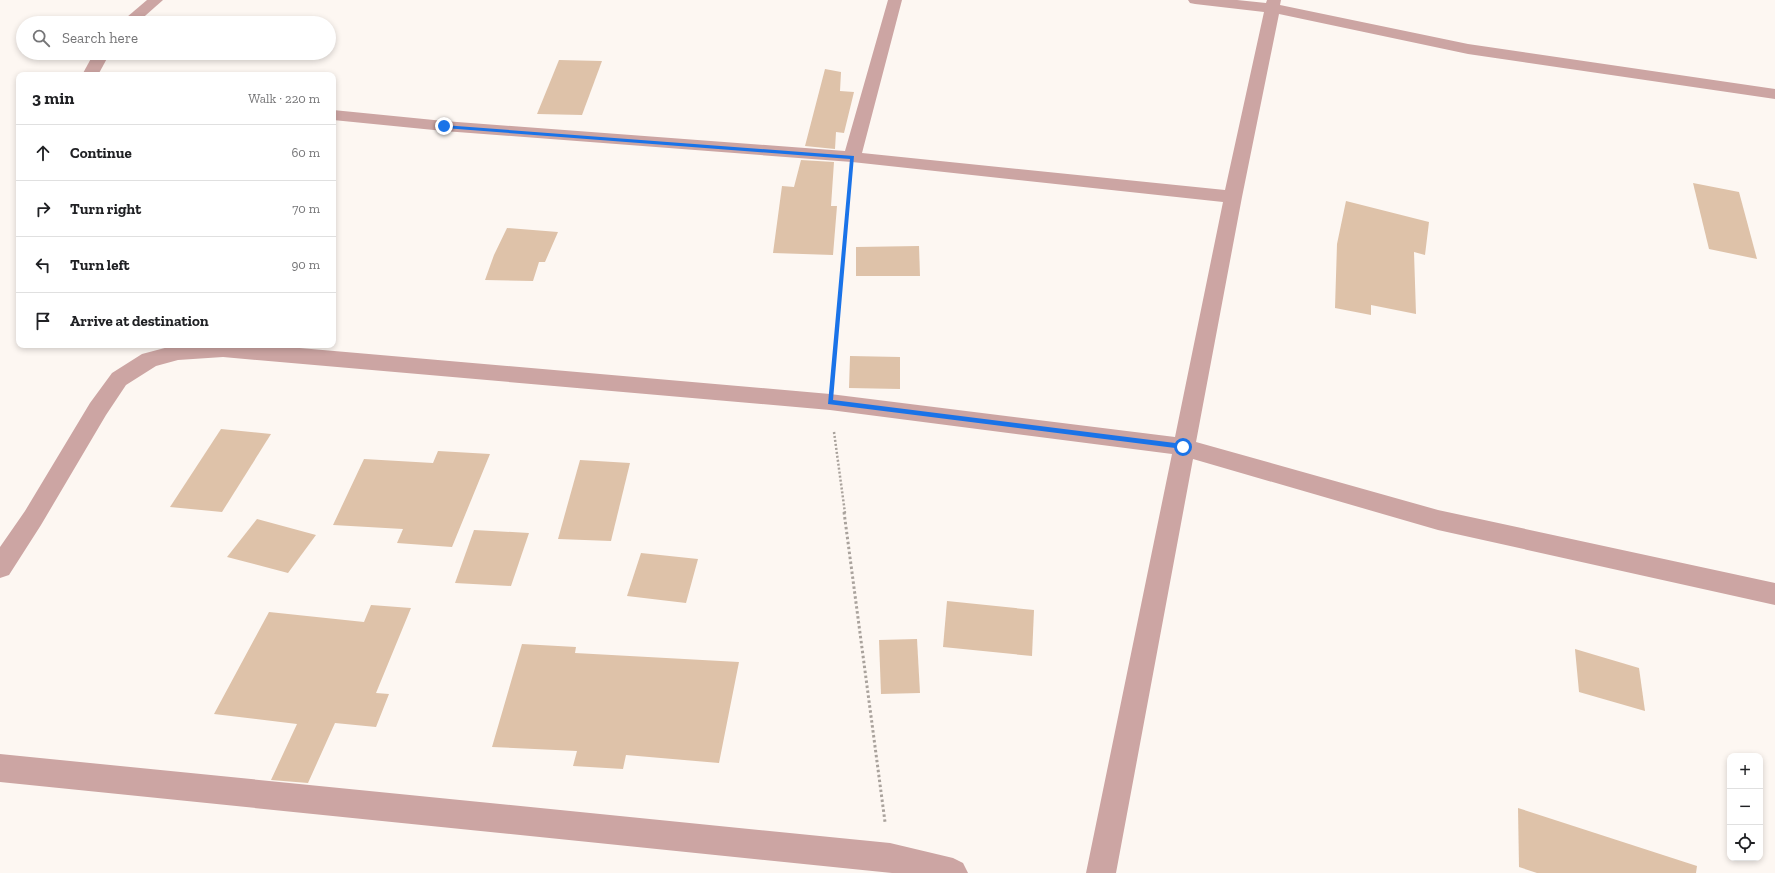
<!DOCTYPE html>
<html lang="en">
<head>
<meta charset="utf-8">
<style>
  :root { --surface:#fff; --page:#f2f2f2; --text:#202124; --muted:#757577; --line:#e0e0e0 }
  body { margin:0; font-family:"Zilla Slab",serif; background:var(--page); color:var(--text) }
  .controls { position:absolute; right:12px; bottom:12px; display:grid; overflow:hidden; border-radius:8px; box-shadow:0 2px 6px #0003 }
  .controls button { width:36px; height:36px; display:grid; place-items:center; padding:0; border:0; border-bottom:1px solid var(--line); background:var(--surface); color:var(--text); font:20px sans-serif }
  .stop { position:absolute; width:12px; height:12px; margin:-9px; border:3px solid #1a73e8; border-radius:50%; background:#fff }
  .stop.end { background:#1a73e8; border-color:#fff; box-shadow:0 1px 4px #0008 }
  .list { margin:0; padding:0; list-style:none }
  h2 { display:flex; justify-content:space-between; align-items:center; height:52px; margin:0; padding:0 16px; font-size:17px }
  h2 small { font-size:13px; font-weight:400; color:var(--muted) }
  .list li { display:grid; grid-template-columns:26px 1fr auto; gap:12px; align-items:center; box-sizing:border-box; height:56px; padding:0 16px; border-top:1px solid var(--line) }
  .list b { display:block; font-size:15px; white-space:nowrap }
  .list em { font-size:13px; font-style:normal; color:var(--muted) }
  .icon { flex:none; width:22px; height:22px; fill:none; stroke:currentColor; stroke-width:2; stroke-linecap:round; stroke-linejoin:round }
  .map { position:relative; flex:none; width:1775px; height:873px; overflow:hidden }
  .search { position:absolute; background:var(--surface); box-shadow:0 2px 6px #0003; left:16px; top:16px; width:320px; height:44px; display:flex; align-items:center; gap:10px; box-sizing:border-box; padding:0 14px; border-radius:22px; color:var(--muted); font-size:15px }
  .panel { position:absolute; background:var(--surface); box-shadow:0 2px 6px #0003; left:16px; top:72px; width:320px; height:276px; border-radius:8px }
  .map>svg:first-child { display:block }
  .building { fill:#dec2a9 }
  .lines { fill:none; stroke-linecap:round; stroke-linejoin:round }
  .path-far2 { stroke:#a9a29c; stroke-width:2; stroke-dasharray:1.5 1.5; stroke-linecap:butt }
  .path-far1 { stroke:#a9a29c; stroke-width:2.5; stroke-dasharray:2 2; stroke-linecap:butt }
  .path { stroke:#a9a29c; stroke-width:3; stroke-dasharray:2.5 2.5; stroke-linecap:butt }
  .minor { fill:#cca5a3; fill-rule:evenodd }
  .route { fill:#1a73e8 }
</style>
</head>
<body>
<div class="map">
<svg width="1775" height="873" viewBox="0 0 1775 873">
  <rect width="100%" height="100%" fill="#fdf7f2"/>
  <g class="building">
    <path d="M 559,60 L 602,61 L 582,115 L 537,114 Z"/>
    <path d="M 825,69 L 841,72 L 840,91 L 854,92 L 844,133 L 836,132 L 835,149 L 805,146 Z"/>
    <path d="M 801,160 L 834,162 L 831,206 L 837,206 L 833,255 L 773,253 L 782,186 L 794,187 Z"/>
    <path d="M 1693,183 L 1739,192 L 1757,259 L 1709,249 Z"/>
    <path d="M 1346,201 L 1429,222 L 1425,255 L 1414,252 L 1416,314 L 1371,305 L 1371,315 L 1335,308 L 1337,244 Z"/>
    <path d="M 507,228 L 558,232 L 545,262 L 539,262 L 533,281 L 485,280 L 494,255 Z"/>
    <path d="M 919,246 L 920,276 L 856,276 L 856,247 Z"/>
    <path d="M 850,356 L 900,357 L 900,389 L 849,388 Z"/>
    <path d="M 221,429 L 271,434 L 222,512 L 170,507 Z"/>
    <path d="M 438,451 L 490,454 L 452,547 L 397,543 L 403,529 L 333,525 L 364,459 L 433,463 Z"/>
    <path d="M 580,460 L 630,463 L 611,541 L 558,539 Z"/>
    <path d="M 257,519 L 316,535 L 288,573 L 227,557 Z"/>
    <path d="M 474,530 L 529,533 L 511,586 L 455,583 Z"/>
    <path d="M 641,553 L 698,559 L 686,603 L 627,596 Z"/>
    <path d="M 947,601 L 1034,610 L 1032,656 L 943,647 Z"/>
    <path d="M 371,605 L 411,608 L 376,693 L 389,694 L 376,727 L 335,723 L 308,783 L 271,780 L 297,724 L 214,714 L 269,612 L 364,622 Z"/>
    <path d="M 917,639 L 920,693 L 881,694 L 879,640 Z"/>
    <path d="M 522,644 L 576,647 L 575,653 L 739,662 L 719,763 L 626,755 L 623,769 L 573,766 L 577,751 L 492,747 Z"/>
    <path d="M 1575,649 L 1639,668 L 1645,711 L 1579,692 Z"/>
    <path d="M 1518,808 L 1697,866 L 1696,873 L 1537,873 L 1519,867 Z"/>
  </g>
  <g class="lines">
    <path class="path-far2" d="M 846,227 L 850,183"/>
    <g class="path-far1">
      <path d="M 833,373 L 846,226"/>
      <path d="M 834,432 L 845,513"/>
    </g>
    <path class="path" d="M 844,512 L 885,822"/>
    <g class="minor">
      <path d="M 147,0 L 163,0 L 137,23 L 120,23 Z"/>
      <path d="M 888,0 L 902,0 L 862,153 L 1225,190 L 1264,12 L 1195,4 L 1190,3 L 1188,0 L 1237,0 L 1266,3 L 1267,0 L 1281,0 L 1280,5 L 1468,44 L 1775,89 L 1775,99 L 1468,54 L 1279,14 L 1242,197 L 1196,442 L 1438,510 L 1775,583 L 1775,605 L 1438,530 L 1193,459 L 1116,873 L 1086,873 L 1172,454 L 830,410 L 223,357 L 178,360 L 156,366 L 126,385 L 106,415 L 41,525 L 9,575 L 0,578 L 0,547 L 25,511 L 90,403 L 112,373 L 142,354 L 176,345 L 265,345 L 830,394 L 1175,437 L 1223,202 L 852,162 L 444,131 L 333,120 L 333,110 L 444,121 L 845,151 Z"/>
      <path d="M 94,53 L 110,53 L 98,75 L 82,75 Z"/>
      <path d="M 0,754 L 890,843 L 953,858 L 963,863 L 968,873 L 892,873 L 0,782 Z"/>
    </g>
  </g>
  <path class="route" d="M 443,125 L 854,156 L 833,400 L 1183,444 L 1186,447 L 1183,449 L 828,404 L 850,159 L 444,128 Z"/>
</svg>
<div class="controls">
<button>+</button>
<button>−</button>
<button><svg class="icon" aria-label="locate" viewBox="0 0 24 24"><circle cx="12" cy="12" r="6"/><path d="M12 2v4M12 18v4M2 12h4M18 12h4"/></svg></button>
</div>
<div class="stop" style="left:1183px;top:447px"></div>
<div class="stop end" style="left:444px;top:126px"></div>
<div class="search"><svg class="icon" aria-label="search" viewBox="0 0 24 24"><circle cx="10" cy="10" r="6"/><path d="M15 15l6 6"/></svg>Search here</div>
<section class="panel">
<h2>3 min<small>Walk · 220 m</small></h2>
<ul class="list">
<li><svg class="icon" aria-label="ahead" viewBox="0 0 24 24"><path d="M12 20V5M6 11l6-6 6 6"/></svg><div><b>Continue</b></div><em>60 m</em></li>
<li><svg class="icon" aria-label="right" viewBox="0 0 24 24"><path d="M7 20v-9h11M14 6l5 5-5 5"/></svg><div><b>Turn right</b></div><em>70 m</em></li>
<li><svg class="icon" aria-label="left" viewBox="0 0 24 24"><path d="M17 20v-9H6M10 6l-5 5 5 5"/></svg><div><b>Turn left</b></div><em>90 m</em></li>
<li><svg class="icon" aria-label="arrive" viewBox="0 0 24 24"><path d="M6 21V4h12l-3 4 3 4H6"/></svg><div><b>Arrive at destination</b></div></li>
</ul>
</section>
</div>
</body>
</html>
